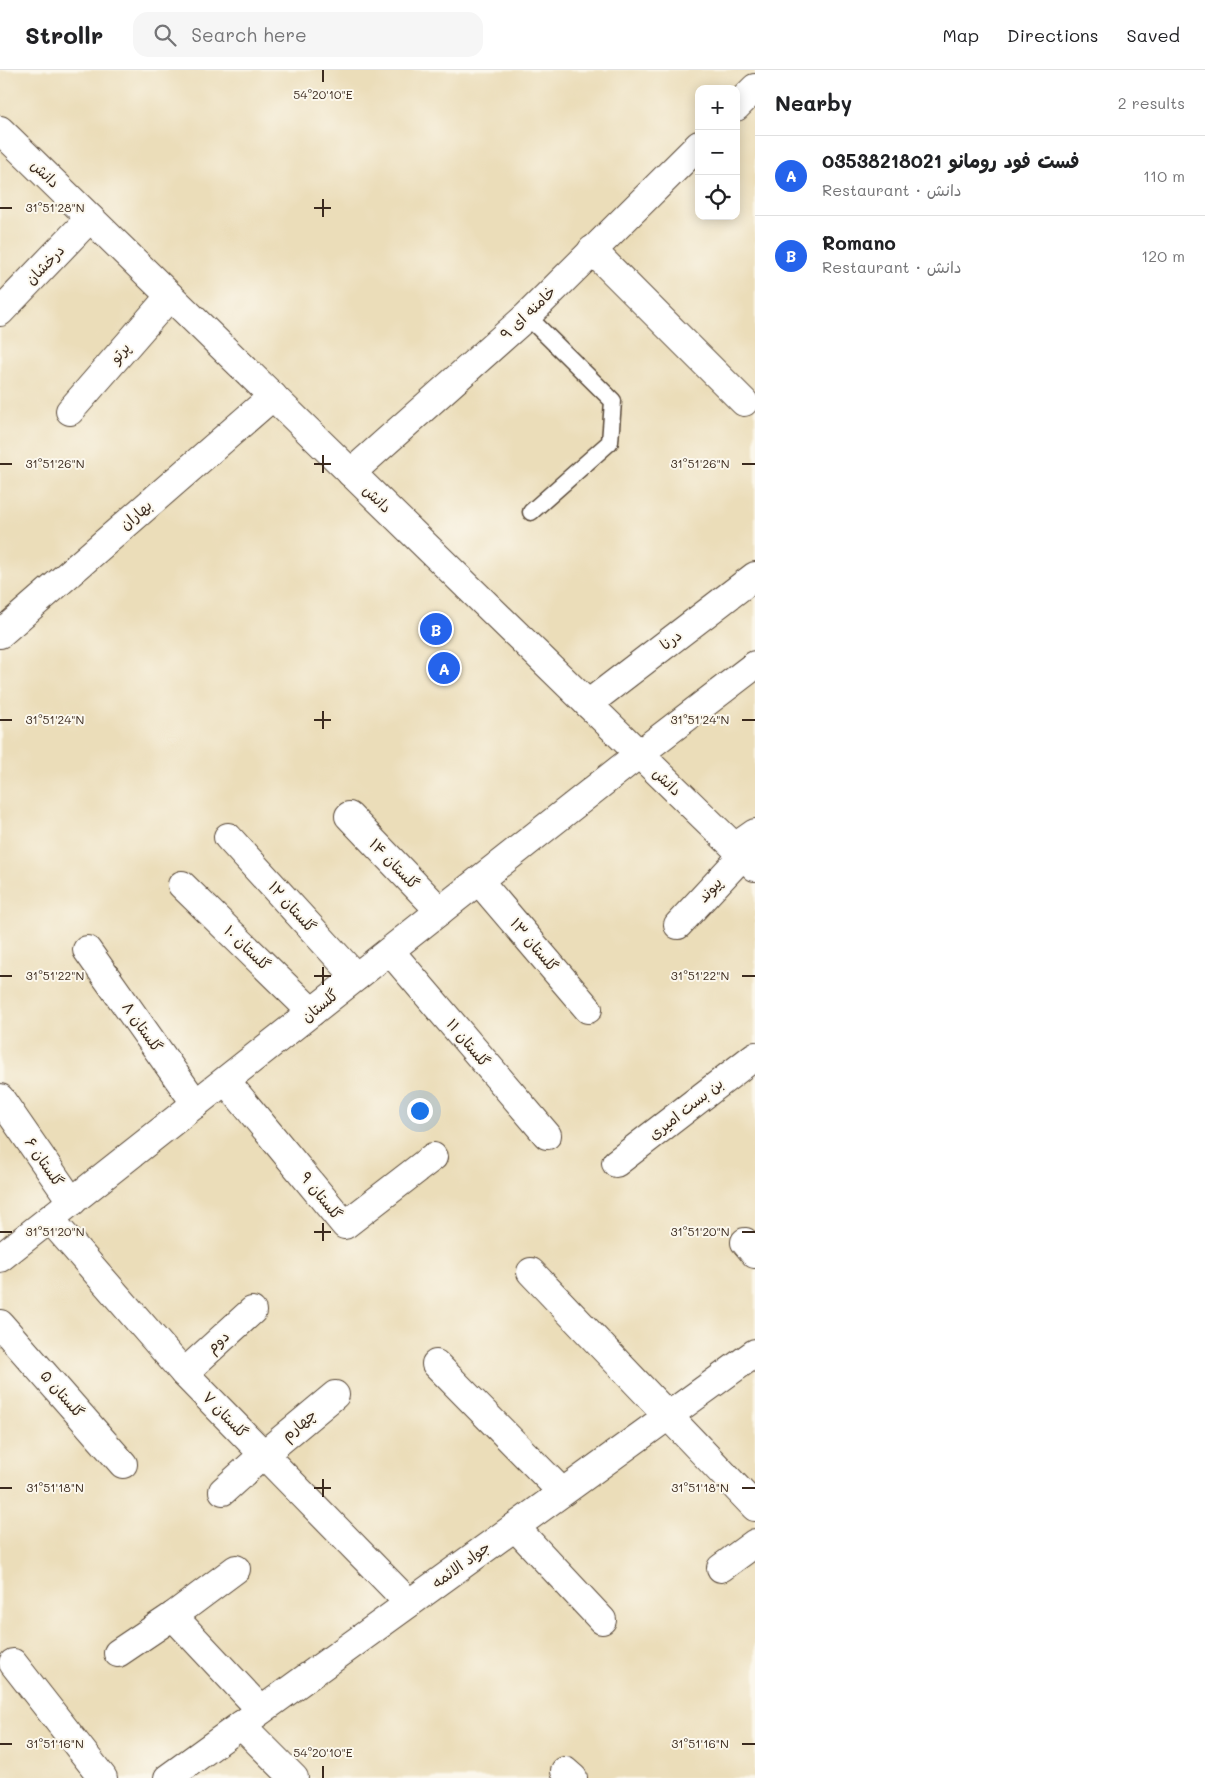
<!DOCTYPE html>
<html lang="en">
<head>
<meta charset="utf-8">
<style>
  :root { --surface:#fff; --page:#f6f6f6; --text:#202124; --muted:#757577; --line:#e0e0e0; --accent:#2563eb }
  body { margin:0; font-family:Mali,"Playpen Sans Arabic",sans-serif; background:var(--page); color:var(--text) }
  .controls { position:absolute; right:15px; top:15px; display:grid; overflow:hidden; border-radius:10px; box-shadow:0 2px 12px #0003 }
  .controls button { width:45px; height:45px; display:grid; place-items:center; padding:0; border:0; border-bottom:1px solid var(--line); background:var(--surface); color:var(--text); font:25px sans-serif }
  .you { position:absolute; left:419px; top:1040px; width:18px; height:18px; margin:-12px; border:4px solid #fff; border-radius:50%; background:#1a73e8; box-shadow:0 0 0 8px #1a73e833 }
  .badge { display:grid; place-items:center; width:32px; height:32px; border-radius:50%; background:var(--accent); color:#fff; font-size:16px; font-weight:700 }
  .pin { position:absolute; translate:-50% -50%; border:2px solid #fff; box-shadow:0 1px 5px #0006 }
  .list { margin:0; padding:0; list-style:none }
  h2 { display:flex; justify-content:space-between; align-items:center; height:65px; margin:0; padding:0 20px; font-size:21px }
  h2 small { font-size:16px; font-weight:400; color:var(--muted) }
  .list li { display:grid; grid-template-columns:32px 1fr auto; gap:15px; align-items:center; box-sizing:border-box; height:80px; padding:0 20px; border-top:1px solid var(--line) }
  .list b { display:block; font-size:19px; white-space:nowrap }
  .list p { margin:0; font-size:16px; white-space:nowrap; color:var(--muted) }
  .list em { font-size:16px; font-style:normal; color:var(--muted) }
  .icon { flex:none; width:28px; height:28px; fill:none; stroke:currentColor; stroke-width:2; stroke-linecap:round; stroke-linejoin:round }
  .map { position:relative; flex:none; width:755px; height:1708px; overflow:hidden }
  header { display:flex; align-items:center; gap:30px; box-sizing:border-box; height:70px; padding:0 25px; background:var(--surface); border-bottom:1px solid var(--line) }
  header strong { font-size:24px }
  nav { display:flex; gap:28px; margin-inline-start:auto; font-size:18px }
  .search { width:350px; height:45px; background:var(--page); display:flex; align-items:center; gap:12px; box-sizing:border-box; padding:0 18px; border-radius:15px; color:var(--muted); font-size:19px }
  main { display:flex }
  aside { flex:1; background:var(--surface) }
  .map>svg:first-child { display:block }
  .lines { fill:none; stroke-linecap:round; stroke-linejoin:round }
  .lane-casing { stroke:#554535; stroke-width:19 }
  .street-casing { stroke:#554535; stroke-width:30 }
  .lane { stroke:#fff; stroke-width:16 }
  .street { stroke:#fff; stroke-width:28 }
  .ticks { fill:none; stroke:#3b2a1e; stroke-width:2 }
  .labels { text-anchor:middle; stroke-width:4; stroke-linejoin:round; paint-order:stroke }
  .street-label { font-size:15px; fill:#3b2a1e; stroke:#fbf7ec }
  .ticks-label { font-size:12px; text-anchor:middle; fill:#3b2a1e; stroke:#fbf7ec; stroke-width:4; stroke-linejoin:round; paint-order:stroke }
</style>
</head>
<body>
<header>
<strong>Strollr</strong>
<div class="search"><svg class="icon" aria-label="search" viewBox="0 0 24 24"><circle cx="10" cy="10" r="6"/><path d="M15 15l6 6"/></svg>Search here</div>
<nav><a>Map</a><a>Directions</a><a>Saved</a></nav>
</header>
<main>
<div class="map">
<svg width="755" height="1708" viewBox="0 0 755 1708">
  <rect width="100%" height="100%" fill="#fbf7ec"/>
  <filter id="ink" filterUnits="userSpaceOnUse"><feTurbulence type="fractalNoise" baseFrequency=".02" numOctaves="2"/><feDisplacementMap in="SourceGraphic" scale="10" xChannelSelector="R" yChannelSelector="G"/><feConvolveMatrix kernelMatrix="1 2 1 2 8 2 1 2 1" color-interpolation-filters="sRGB"/></filter>
  <filter id="wash" filterUnits="userSpaceOnUse"><feTurbulence type="fractalNoise" baseFrequency=".0096" numOctaves="4" result="noise"/><feDisplacementMap in="SourceGraphic" scale="20" xChannelSelector="R" yChannelSelector="G"/><feGaussianBlur stdDeviation="1.12" result="paint"/><feColorMatrix in="noise" values="0 0 0 0 0 0 0 0 0 0 0 0 0 0 0 0 0 1.4 0 .05"/><feComposite in="paint" operator="in"/></filter>
  <g filter="url(#wash)">
    <rect width="100%" height="100%" fill="#ebddb9"/>
  </g>
  <g filter="url(#ink)">
    <g class="lines">
      <defs>
        <path id="lane" d="M 527,246 L 613,331 L 610,372 L 531,442"/>
        <g id="street">
          <path d="M 736,37 L 755,18"/>
          <path d="M 0,60 L 755,797"/>
          <path d="M 592,180 L 744,332"/>
          <path d="M 0,242 L 90,148"/>
          <path d="M 70,341 L 170,226"/>
          <path d="M 351,403 L 527,246 L 699,75"/>
          <path d="M 0,564 L 273,326"/>
          <path d="M 588,634 L 755,506"/>
          <path d="M 349,746 L 440,841"/>
          <path d="M 228,767 L 356,907"/>
          <path d="M 735,777 L 755,763"/>
          <path d="M 479,811 L 588,939"/>
          <path d="M 182,815 L 312,942"/>
          <path d="M 678,855 L 743,785"/>
          <path d="M 87,880 L 196,1034"/>
          <path d="M 390,881 L 547,1065"/>
          <path d="M 226,1011 L 345,1155 L 433,1087"/>
          <path d="M 0,1028 L 72,1132"/>
          <path d="M 616,1093 L 755,986"/>
          <path d="M 50,1149 L 184,1303 L 409,1533"/>
          <path d="M 745,1172 L 755,1184"/>
          <path d="M 0,1188 L 639,684 L 755,595"/>
          <path d="M 531,1202 L 755,1437"/>
          <path d="M 0,1254 L 123,1394"/>
          <path d="M 436,1294 L 562,1422"/>
          <path d="M 184,1303 L 252,1241"/>
          <path d="M 223,1421 L 263,1385 L 335,1325"/>
          <path d="M 515,1457 L 602,1550"/>
          <path d="M 721,1498 L 755,1473"/>
          <path d="M 173,1546 L 261,1640"/>
          <path d="M 118,1583 L 173,1546 L 236,1499"/>
          <path d="M 13,1593 L 103,1708"/>
          <path d="M 241,1655 L 294,1708"/>
          <path d="M 565,1701 L 573,1708"/>
          <path d="M 168,1708 L 755,1283"/>
        </g>
      </defs>
      <use href="#lane" class="lane-casing"/>
      <use href="#street" class="street-casing"/>
      <use href="#lane" class="lane"/>
      <use href="#street" class="street"/>
    </g>
  </g>
  <path class="ticks" d="M 323,0 L 323,12M 323,129 L 323,147M 0,138 L 12,138M 314,138 L 331,138M 323,385 L 323,403M 0,394 L 12,394M 314,394 L 331,394M 742,394 L 755,394M 323,641 L 323,659M 0,650 L 12,650M 314,650 L 331,650M 742,650 L 755,650M 323,897 L 323,915M 0,906 L 12,906M 314,906 L 331,906M 742,906 L 755,906M 323,1153 L 323,1171M 0,1162 L 12,1162M 314,1162 L 331,1162M 742,1162 L 755,1162M 323,1409 L 323,1427M 0,1418 L 12,1418M 314,1418 L 331,1418M 742,1418 L 755,1418M 0,1674 L 12,1674M 742,1674 L 755,1674M 323,1696 L 323,1708"/>
  <g class="labels">
    <g class="street-label">
      <text transform="translate(45 104) rotate(44)" y="5">دانش</text>
      <text transform="translate(45 195) rotate(-46)" y="5">درخشان</text>
      <text transform="translate(528 243) rotate(-44)" y="5">خامنه ای ۹</text>
      <text transform="translate(120 283) rotate(-49)" y="5">پرتو</text>
      <text transform="translate(377 429) rotate(44)" y="5">دانش</text>
      <text transform="translate(136 445) rotate(-41)" y="5">بهاران</text>
      <text transform="translate(671 570) rotate(-37)" y="5">درنا</text>
      <text transform="translate(667 712) rotate(44)" y="5">دانش</text>
      <text transform="translate(394 794) rotate(46)" y="5">گلستان ۱۴</text>
      <text transform="translate(710 820) rotate(-48)" y="5">پیوند</text>
      <text transform="translate(292 837) rotate(48)" y="5">گلستان ۱۲</text>
      <text transform="translate(534 875) rotate(50)" y="5">گلستان ۱۳</text>
      <text transform="translate(247 878) rotate(44)" y="5">گلستان ۱۰</text>
      <text transform="translate(320 936) rotate(-39)" y="5">گلستان</text>
      <text transform="translate(142 957) rotate(55)" y="5">گلستان ۸</text>
      <text transform="translate(468 973) rotate(50)" y="5">گلستان ۱۱</text>
      <text transform="translate(686 1039) rotate(-38)" y="5">بن بست امیری</text>
      <text transform="translate(44 1092) rotate(56)" y="5">گلستان ۶</text>
      <text transform="translate(321 1126) rotate(51)" y="5">گلستان ۹</text>
      <text transform="translate(218 1272) rotate(-42)" y="5">دوم</text>
      <text transform="translate(62 1324) rotate(49)" y="5">گلستان ۵</text>
      <text transform="translate(225 1345) rotate(46)" y="5">گلستان ۷</text>
      <text transform="translate(299 1355) rotate(-40)" y="5">چهارم</text>
      <text transform="translate(461 1495) rotate(-36)" y="5">جواد الائمه</text>
    </g>
  </g>
  <g class="ticks-label">
    <text x="323" y="29">54°20'10"E</text>
    <text x="55" y="142">31°51'28"N</text>
    <text x="55" y="398">31°51'26"N</text>
    <text x="700" y="398">31°51'26"N</text>
    <text x="55" y="654">31°51'24"N</text>
    <text x="700" y="654">31°51'24"N</text>
    <text x="55" y="910">31°51'22"N</text>
    <text x="700" y="910">31°51'22"N</text>
    <text x="55" y="1166">31°51'20"N</text>
    <text x="700" y="1166">31°51'20"N</text>
    <text x="55" y="1422">31°51'18"N</text>
    <text x="700" y="1422">31°51'18"N</text>
    <text x="55" y="1678">31°51'16"N</text>
    <text x="700" y="1678">31°51'16"N</text>
    <text x="323" y="1687">54°20'10"E</text>
  </g>
</svg>
<div class="controls">
<button>+</button>
<button>−</button>
<button><svg class="icon" aria-label="locate" viewBox="0 0 24 24"><circle cx="12" cy="12" r="6"/><path d="M12 2v4M12 18v4M2 12h4M18 12h4"/></svg></button>
</div>
<div class="you"></div>
<div class="pin badge" style="left:444px;top:598px">A</div>
<div class="pin badge" style="left:436px;top:559px">B</div>
</div>
<aside>
<h2>Nearby<small>2 results</small></h2>
<ul class="list">
<li><span class="badge">A</span><div><b>فست فود رومانو 03538218021</b><p>Restaurant · دانش</p></div><em>110 m</em></li>
<li><span class="badge">B</span><div><b>Romano</b><p>Restaurant · دانش</p></div><em>120 m</em></li>
</ul>
</aside>
</main>
</body>
</html>
